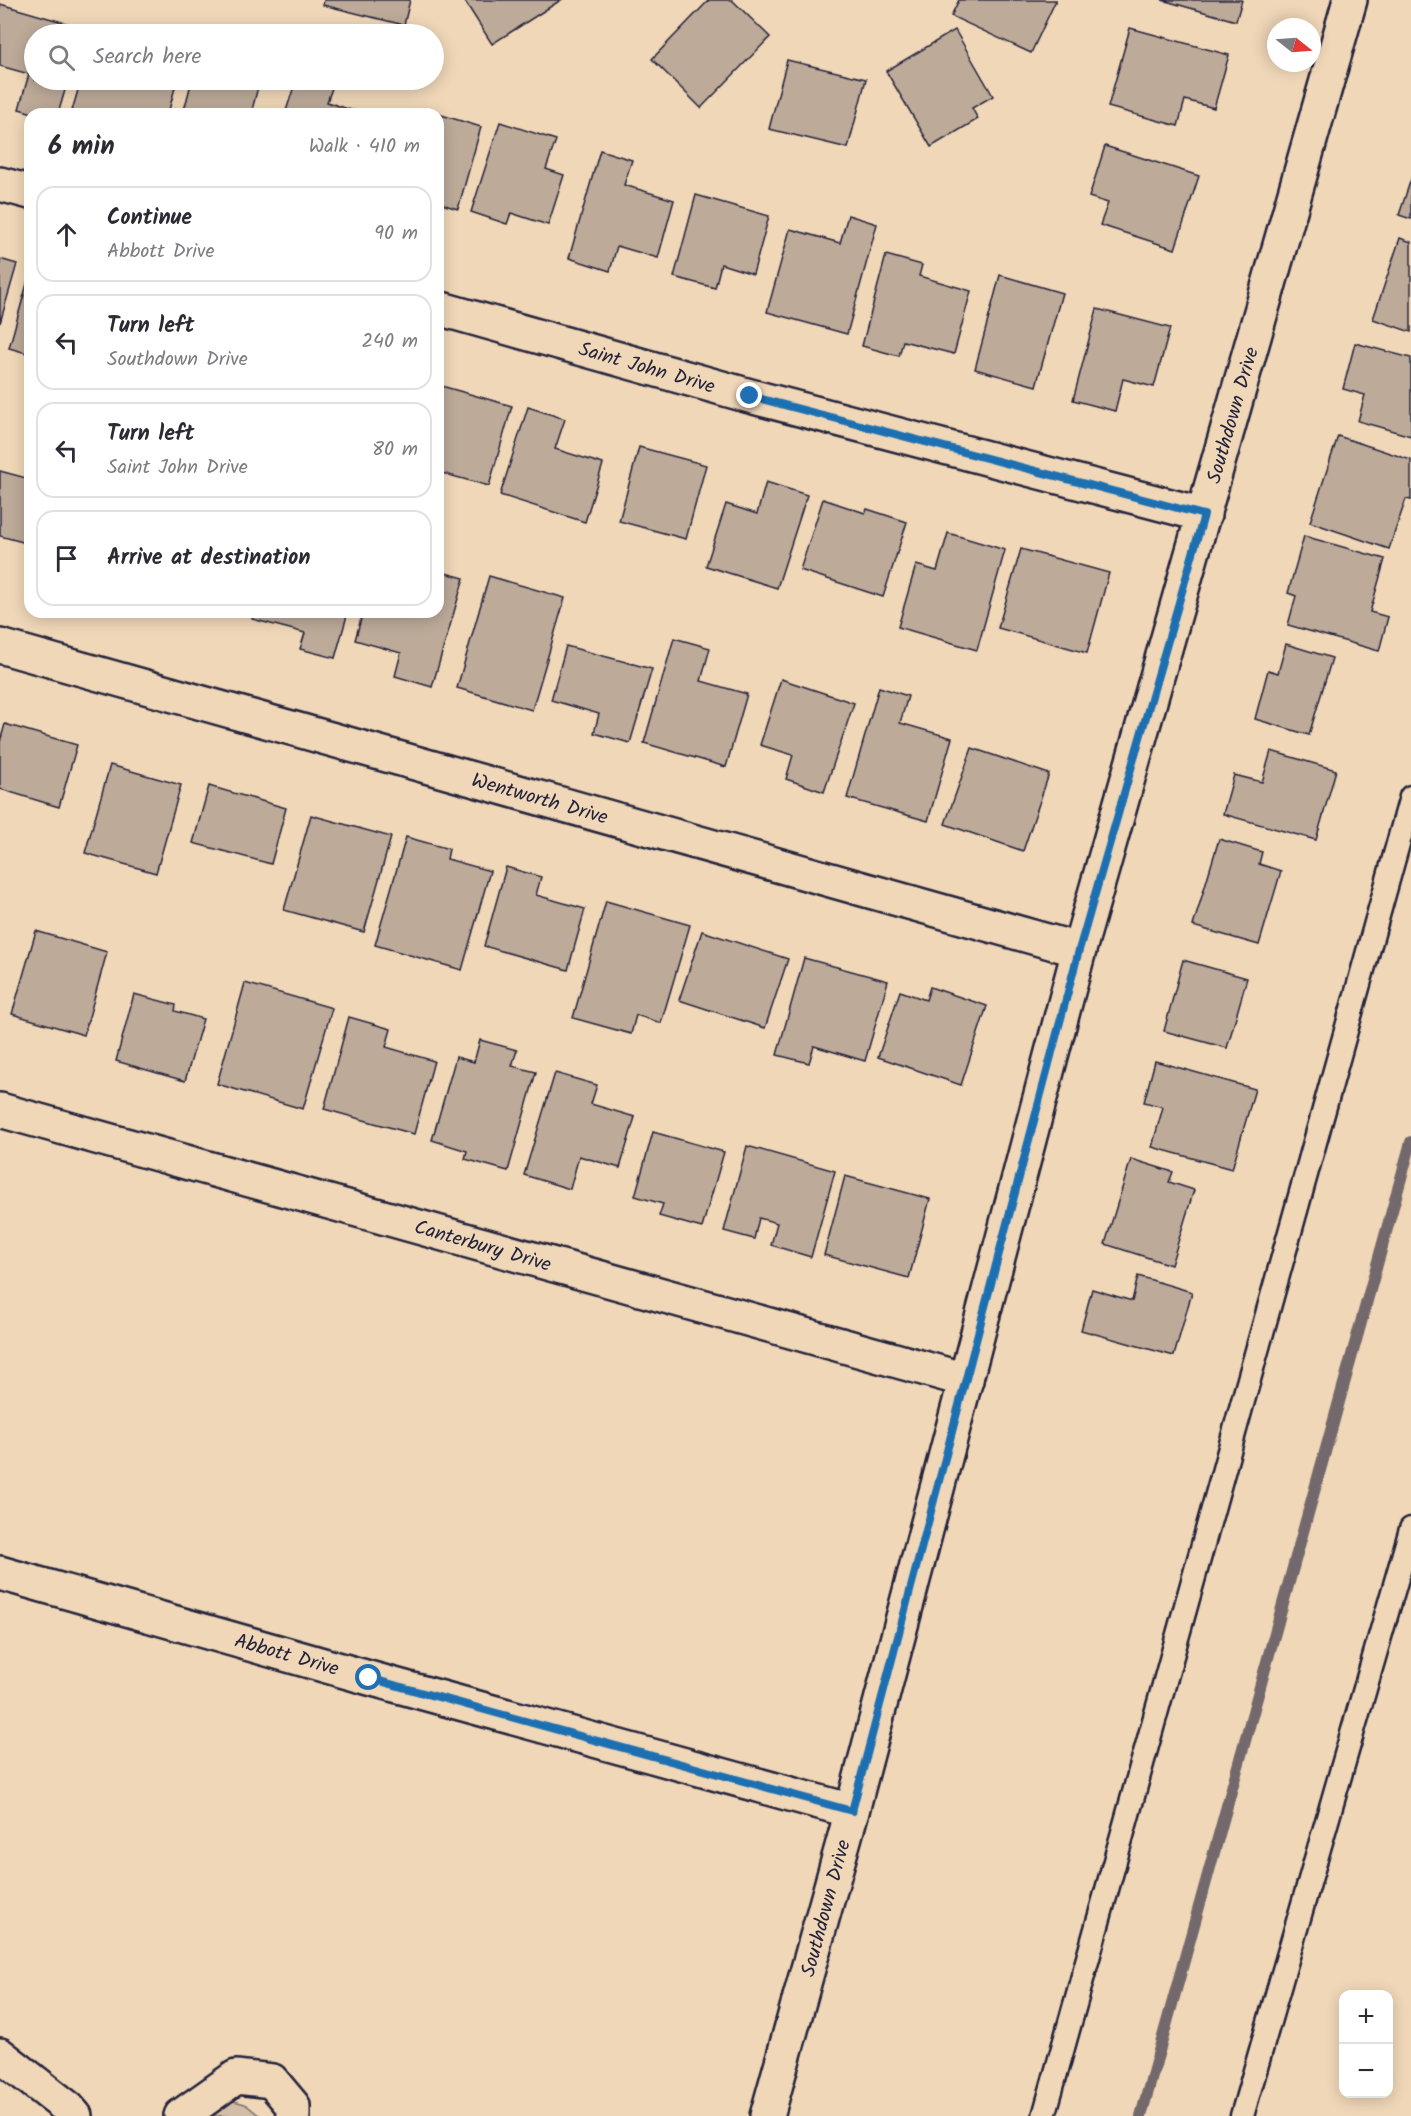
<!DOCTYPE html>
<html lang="en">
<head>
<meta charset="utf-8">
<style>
  :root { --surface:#fff; --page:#f2f2f3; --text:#2b2b33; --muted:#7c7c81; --line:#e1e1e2 }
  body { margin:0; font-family:Kalam,sans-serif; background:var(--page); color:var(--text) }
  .controls { position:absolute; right:18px; bottom:18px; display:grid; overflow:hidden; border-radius:12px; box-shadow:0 3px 15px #0003 }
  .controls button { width:54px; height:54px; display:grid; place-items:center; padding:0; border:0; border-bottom:2px solid var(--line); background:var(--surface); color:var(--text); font:30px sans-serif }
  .compass { position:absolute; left:1267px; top:18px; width:54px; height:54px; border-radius:50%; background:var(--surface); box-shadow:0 3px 15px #0003; rotate:107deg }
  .stop { position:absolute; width:18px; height:18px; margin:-14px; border:4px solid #1f6fb2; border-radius:50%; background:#fff }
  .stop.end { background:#1f6fb2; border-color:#fff; box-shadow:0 2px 6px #0008 }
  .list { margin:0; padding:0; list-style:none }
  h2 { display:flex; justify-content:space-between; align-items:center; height:78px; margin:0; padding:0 24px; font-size:26px }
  h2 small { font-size:20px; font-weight:400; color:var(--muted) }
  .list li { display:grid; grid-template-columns:39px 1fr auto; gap:18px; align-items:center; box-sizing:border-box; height:96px; margin:0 12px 12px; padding:0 12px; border:2px solid var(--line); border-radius:18px }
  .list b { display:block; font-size:22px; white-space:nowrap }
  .list p { margin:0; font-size:20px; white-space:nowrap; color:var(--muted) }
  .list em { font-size:20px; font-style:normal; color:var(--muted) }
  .icon { flex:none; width:33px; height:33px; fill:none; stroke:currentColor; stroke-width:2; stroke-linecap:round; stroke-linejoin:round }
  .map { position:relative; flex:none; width:1411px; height:2116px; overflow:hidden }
  .search { position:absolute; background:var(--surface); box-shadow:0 3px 15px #0003; left:24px; top:24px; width:420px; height:66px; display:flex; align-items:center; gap:15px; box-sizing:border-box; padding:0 21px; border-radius:33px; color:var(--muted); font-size:22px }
  .panel { position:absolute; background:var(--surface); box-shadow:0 3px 15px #0003; left:24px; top:108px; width:420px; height:510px; border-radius:18px }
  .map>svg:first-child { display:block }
  .green { fill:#d2bda6; stroke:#7a7070; stroke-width:1.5 }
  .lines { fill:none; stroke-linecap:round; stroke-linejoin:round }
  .stream { stroke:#73696c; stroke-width:12 }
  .building { fill:#bdaa99; stroke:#22223b; stroke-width:1.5 }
  .lane-casing { stroke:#22223b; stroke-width:27 }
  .street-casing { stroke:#22223b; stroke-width:38 }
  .lane { stroke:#f0d7b8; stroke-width:22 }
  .street { stroke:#f0d7b8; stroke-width:33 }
  .route { stroke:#1f6fb2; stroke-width:8 }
  .labels { text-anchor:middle; stroke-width:4.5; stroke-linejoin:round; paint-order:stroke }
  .street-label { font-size:20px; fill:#22223b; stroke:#f0d7b8 }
</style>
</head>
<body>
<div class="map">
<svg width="1411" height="2116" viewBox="0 0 1411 2116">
  <rect width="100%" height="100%" fill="#f0d7b8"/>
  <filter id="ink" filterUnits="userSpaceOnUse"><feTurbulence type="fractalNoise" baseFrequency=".0167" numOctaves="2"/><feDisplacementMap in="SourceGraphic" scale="12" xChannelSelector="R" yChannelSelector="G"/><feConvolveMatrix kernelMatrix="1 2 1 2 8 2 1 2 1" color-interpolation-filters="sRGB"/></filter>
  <g filter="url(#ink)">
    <path class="green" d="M 230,2100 L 245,2104 L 260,2116 L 191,2116 Z"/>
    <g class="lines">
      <path class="stream" d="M 1141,2116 L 1411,1142"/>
    </g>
    <g class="building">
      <path d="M 324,0 L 410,0 L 404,25 L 323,5 Z"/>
      <path d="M 464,0 L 561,0 L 492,44 Z"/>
      <path d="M 709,0 L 732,0 L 770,37 L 701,108 L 652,59 Z"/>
      <path d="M 959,0 L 1056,0 L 1031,53 L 951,16 Z"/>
      <path d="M 1162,0 L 1242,0 L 1236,21 Z"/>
      <path d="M 0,4 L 83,28 L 81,34 L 34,34 L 34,80 L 68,80 L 58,114 L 36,114 L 19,109 L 29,74 L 0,66 Z"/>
      <path d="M 1130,28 L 1229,55 L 1214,108 L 1185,100 L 1178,126 L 1108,107 Z"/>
      <path d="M 955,30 L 993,96 L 972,108 L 978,119 L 931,147 L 886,71 Z"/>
      <path d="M 787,60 L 866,79 L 848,148 L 769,129 Z"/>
      <path d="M 81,80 L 177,80 L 168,114 L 71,114 Z"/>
      <path d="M 192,80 L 247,80 L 259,83 L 251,114 L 183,114 Z"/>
      <path d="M 296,80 L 335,80 L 327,102 L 363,114 L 285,114 Z"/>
      <path d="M 422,109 L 481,127 L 458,209 L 438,203 L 438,114 L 421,114 Z"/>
      <path d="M 500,122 L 556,140 L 546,169 L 564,175 L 548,225 L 511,213 L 507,224 L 471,212 Z"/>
      <path d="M 1105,146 L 1199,176 L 1175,249 L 1100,225 L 1108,203 L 1089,197 Z"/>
      <path d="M 600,150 L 632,160 L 624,185 L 674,200 L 658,258 L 617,246 L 610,271 L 569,258 Z"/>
      <path d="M 1411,179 L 1411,219 L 1399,215 Z"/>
      <path d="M 696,195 L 769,216 L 753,274 L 721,264 L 715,288 L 674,277 Z"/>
      <path d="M 848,215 L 877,224 L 847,334 L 767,312 L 790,229 L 840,243 Z"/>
      <path d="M 1400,238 L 1411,242 L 1411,332 L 1373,319 Z"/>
      <path d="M 886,255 L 922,265 L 919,276 L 971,291 L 954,354 L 903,341 L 899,356 L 862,346 Z"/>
      <path d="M 0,259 L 17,264 L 0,323 Z"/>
      <path d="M 30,273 L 30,354 L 9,348 Z"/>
      <path d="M 1000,275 L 1062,293 L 1036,386 L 975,369 Z"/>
      <path d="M 1097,309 L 1170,328 L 1154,387 L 1123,379 L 1115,411 L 1073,400 Z"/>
      <path d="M 1355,343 L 1411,358 L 1411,436 L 1358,421 L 1365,395 L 1343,389 Z"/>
      <path d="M 438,385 L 512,406 L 489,486 L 438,472 Z"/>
      <path d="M 528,407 L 565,419 L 555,449 L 603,464 L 585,522 L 500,495 Z"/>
      <path d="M 1338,436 L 1411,460 L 1411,500 L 1406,499 L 1389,549 L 1310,522 Z"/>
      <path d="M 639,447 L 706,465 L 686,539 L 619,521 Z"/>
      <path d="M 0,471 L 30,479 L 30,544 L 0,536 Z"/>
      <path d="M 766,482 L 807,495 L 777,588 L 706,566 L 726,504 L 757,514 Z"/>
      <path d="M 823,499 L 865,513 L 867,509 L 907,522 L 883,597 L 800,570 Z"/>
      <path d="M 948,533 L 1005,550 L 977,650 L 898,627 L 916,565 L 937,571 Z"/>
      <path d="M 1304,536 L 1385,559 L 1370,612 L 1388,617 L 1379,651 L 1288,625 L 1296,596 L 1288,593 Z"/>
      <path d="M 1021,549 L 1109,573 L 1087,653 L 998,628 Z"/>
      <path d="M 438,571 L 464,578 L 432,687 L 395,676 L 401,653 L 355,640 L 363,612 L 438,612 Z"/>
      <path d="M 489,576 L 565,598 L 532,710 L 457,688 Z"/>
      <path d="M 254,612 L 348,612 L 335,658 L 300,649 L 305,633 L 252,619 Z"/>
      <path d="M 674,638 L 710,648 L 701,681 L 747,694 L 726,767 L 644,743 Z"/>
      <path d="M 1286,644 L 1332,658 L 1309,735 L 1255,719 L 1268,670 L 1278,673 Z"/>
      <path d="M 566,646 L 652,669 L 630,743 L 594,733 L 599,714 L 551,700 Z"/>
      <path d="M 781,679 L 854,703 L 824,792 L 786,779 L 793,755 L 760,745 Z"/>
      <path d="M 879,687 L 908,696 L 900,723 L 952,738 L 928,821 L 847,798 Z"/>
      <path d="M 5,724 L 77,745 L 59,807 L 0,789 L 0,742 Z"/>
      <path d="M 972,748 L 1049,774 L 1023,851 L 945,824 Z"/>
      <path d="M 1271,751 L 1336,770 L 1316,840 L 1223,814 L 1234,775 L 1262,782 Z"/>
      <path d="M 110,765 L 181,785 L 156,873 L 85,853 Z"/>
      <path d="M 209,786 L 286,808 L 271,864 L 193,843 Z"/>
      <path d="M 311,815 L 391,837 L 364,932 L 284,910 Z"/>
      <path d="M 406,837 L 449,849 L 447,859 L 490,871 L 462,970 L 375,945 Z"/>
      <path d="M 1219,839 L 1262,852 L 1259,864 L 1281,871 L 1259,945 L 1193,926 Z"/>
      <path d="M 506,867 L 541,877 L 536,895 L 585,909 L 568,970 L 484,946 Z"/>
      <path d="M 606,901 L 690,925 L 661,1023 L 636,1015 L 631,1034 L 573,1018 Z"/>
      <path d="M 36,931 L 107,952 L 84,1035 L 12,1014 Z"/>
      <path d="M 702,931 L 788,959 L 765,1028 L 679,1000 Z"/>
      <path d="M 804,958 L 888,981 L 865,1061 L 814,1046 L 809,1063 L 777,1055 Z"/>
      <path d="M 1183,960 L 1247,978 L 1227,1048 L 1164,1031 Z"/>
      <path d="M 245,983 L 332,1008 L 303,1109 L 217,1084 Z"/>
      <path d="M 930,987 L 987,1006 L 961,1085 L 878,1057 L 900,991 L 926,1000 Z"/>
      <path d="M 134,994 L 176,1005 L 175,1011 L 203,1019 L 185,1081 L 116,1061 Z"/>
      <path d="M 349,1017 L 391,1029 L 386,1047 L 434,1061 L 414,1134 L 324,1109 Z"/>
      <path d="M 480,1040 L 517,1050 L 512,1066 L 536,1072 L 508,1171 L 465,1159 L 467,1151 L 432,1140 L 456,1057 L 474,1062 Z"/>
      <path d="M 1155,1061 L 1255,1089 L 1232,1169 L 1152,1147 L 1163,1107 L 1144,1102 Z"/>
      <path d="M 555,1073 L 597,1085 L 591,1104 L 635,1117 L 620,1168 L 579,1156 L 570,1189 L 524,1175 Z"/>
      <path d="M 653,1132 L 724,1152 L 702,1228 L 659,1216 L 663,1204 L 635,1196 Z"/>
      <path d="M 747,1146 L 835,1171 L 811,1257 L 771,1245 L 777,1223 L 759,1218 L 754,1239 L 724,1231 Z"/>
      <path d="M 1131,1159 L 1173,1172 L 1169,1182 L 1194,1190 L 1171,1265 L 1105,1244 Z"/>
      <path d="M 845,1176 L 930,1199 L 909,1278 L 824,1255 Z"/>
      <path d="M 1138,1276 L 1192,1292 L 1174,1356 L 1081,1330 L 1092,1289 L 1132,1301 Z"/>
    </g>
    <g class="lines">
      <defs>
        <g id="lane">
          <path d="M 1044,2116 L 1411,797"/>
          <path d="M 1242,2116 L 1411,1529"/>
        </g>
        <g id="street">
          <path d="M 0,184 L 30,192"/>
          <path d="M 438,308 L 750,396 L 1204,515"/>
          <path d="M 0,646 L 1079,950"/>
          <path d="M 0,1110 L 966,1380"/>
          <path d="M 0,1573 L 369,1678 L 852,1811"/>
          <path d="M 0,2055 L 68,2108 L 75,2116"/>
          <path d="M 181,2116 L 236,2077 L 272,2081 L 293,2106 L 293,2116"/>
          <path d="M 767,2116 L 852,1811 L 1079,950 L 1350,0"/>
        </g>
      </defs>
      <use href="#lane" class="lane-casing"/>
      <use href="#street" class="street-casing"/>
      <use href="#lane" class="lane"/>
      <use href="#street" class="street"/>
    </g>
  </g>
  <g class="lines" filter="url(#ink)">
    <path class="route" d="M 369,1678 L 852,1811 L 1079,950 L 1204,515 L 750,396"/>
  </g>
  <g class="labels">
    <g class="street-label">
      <text transform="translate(647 367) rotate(16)" y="7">Saint John Drive</text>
      <text transform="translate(1232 415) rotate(-74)" y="7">Southdown Drive</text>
      <text transform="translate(540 798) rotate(16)" y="7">Wentworth Drive</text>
      <text transform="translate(483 1245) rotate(16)" y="7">Canterbury Drive</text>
      <text transform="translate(287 1654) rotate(16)" y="7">Abbott Drive</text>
      <text transform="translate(825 1908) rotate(-75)" y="7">Southdown Drive</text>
    </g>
  </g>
</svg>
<div class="controls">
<button>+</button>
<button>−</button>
</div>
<svg class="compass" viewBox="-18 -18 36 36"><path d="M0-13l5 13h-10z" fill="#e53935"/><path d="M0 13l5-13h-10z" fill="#7c7c81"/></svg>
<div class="stop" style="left:369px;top:1678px"></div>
<div class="stop end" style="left:750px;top:396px"></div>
<div class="search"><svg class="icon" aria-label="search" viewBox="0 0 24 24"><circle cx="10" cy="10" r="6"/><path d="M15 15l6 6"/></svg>Search here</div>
<section class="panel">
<h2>6 min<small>Walk · 410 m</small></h2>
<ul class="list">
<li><svg class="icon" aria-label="ahead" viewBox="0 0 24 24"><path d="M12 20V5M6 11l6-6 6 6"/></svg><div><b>Continue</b><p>Abbott Drive</p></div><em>90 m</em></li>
<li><svg class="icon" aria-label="left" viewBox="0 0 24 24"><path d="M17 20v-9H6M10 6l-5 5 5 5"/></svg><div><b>Turn left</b><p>Southdown Drive</p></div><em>240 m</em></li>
<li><svg class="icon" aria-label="left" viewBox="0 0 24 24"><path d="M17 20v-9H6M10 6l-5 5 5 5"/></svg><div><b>Turn left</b><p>Saint John Drive</p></div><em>80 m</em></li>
<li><svg class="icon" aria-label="arrive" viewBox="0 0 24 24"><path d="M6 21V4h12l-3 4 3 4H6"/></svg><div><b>Arrive at destination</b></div></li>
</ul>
</section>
</div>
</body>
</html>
